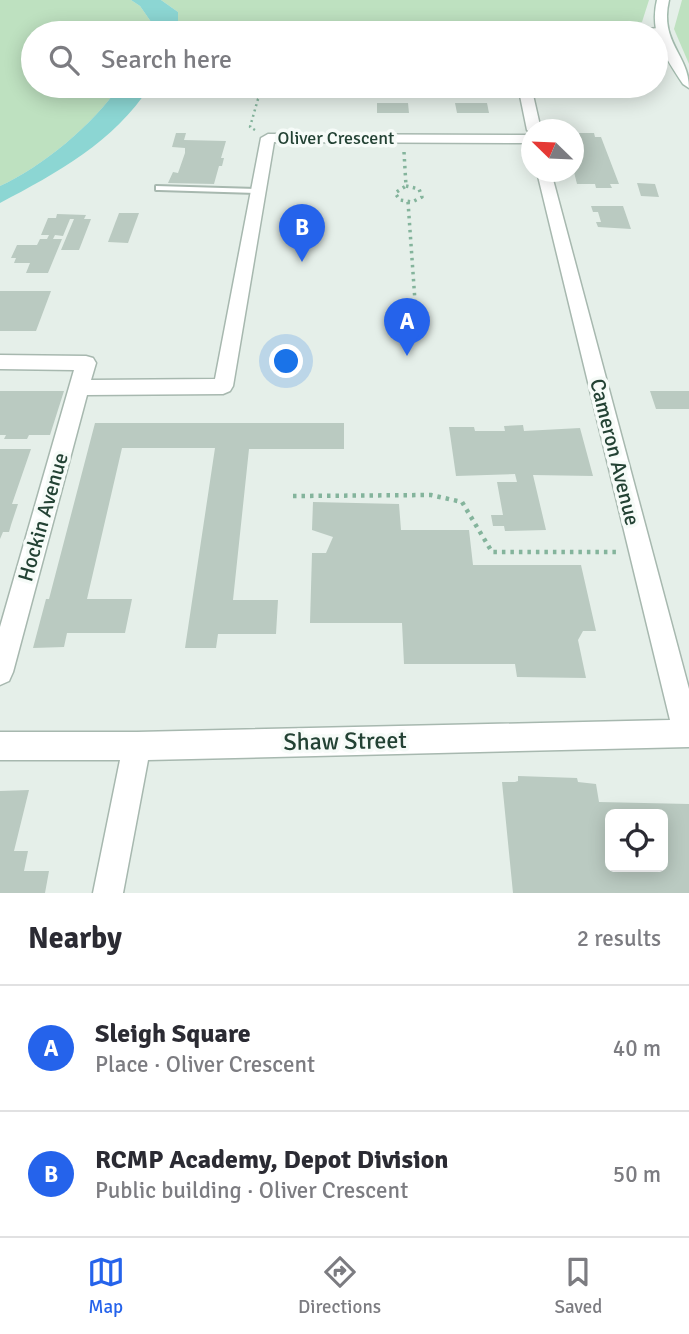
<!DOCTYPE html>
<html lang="en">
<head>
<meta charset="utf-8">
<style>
  :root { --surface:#fff; --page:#f7f7f7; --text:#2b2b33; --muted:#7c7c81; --line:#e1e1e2; --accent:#2563eb }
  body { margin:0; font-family:Signika,sans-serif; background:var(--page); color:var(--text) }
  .controls { position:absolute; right:21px; bottom:21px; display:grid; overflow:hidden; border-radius:10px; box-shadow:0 4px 18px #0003 }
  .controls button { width:63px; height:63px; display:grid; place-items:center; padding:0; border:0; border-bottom:2px solid var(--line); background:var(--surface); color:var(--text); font:35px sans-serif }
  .compass { position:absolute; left:521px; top:119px; width:63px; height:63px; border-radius:50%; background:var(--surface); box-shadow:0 4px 18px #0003; rotate:293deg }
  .you { position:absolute; left:287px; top:362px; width:24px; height:24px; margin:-18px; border:5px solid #fff; border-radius:50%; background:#1a73e8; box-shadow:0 0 0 10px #1a73e833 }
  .badge { display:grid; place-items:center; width:46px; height:46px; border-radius:50%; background:var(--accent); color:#fff; font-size:23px; font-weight:700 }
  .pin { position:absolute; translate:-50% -58px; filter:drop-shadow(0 2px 4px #0008) }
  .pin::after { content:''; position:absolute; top:37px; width:24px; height:21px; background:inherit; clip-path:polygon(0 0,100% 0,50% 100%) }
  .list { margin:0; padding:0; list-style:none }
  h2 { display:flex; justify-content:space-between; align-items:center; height:91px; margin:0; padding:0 28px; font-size:30px }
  h2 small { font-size:23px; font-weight:400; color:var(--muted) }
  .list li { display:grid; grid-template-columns:46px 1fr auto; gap:21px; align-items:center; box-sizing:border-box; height:126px; padding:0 28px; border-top:2px solid var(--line) }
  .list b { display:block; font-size:26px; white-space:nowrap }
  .list p { margin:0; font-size:23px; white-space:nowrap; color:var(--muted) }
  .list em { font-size:23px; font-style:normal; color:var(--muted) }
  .icon { flex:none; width:38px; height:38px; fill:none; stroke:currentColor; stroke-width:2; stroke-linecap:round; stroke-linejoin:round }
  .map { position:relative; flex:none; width:689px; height:893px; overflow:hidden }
  .search { position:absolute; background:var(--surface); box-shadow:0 4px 18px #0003; left:21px; right:21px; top:21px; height:77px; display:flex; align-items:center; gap:18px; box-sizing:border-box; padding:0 24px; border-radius:38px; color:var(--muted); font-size:26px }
  .sheet { height:343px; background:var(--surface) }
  nav { display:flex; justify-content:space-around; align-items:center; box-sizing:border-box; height:98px; border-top:2px solid var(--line); background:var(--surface); font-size:19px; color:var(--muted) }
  nav a { display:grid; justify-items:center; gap:4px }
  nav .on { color:var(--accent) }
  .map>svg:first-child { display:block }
  .green { fill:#bee1c0 }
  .water { fill:#8cd6d3 }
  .building { fill:#bacac1; fill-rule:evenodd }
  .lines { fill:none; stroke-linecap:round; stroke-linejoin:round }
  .lane-casing { stroke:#a7b8af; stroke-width:4 }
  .street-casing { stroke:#a7b8af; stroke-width:3 }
  .secondary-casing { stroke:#a3bbae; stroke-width:3 }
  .path-far2 { stroke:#84b49c; stroke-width:2.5; stroke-dasharray:2 3.5; stroke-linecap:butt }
  .path-far1 { stroke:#84b49c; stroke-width:3.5; stroke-dasharray:2.5 4.5; stroke-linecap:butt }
  .path { stroke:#84b49c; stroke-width:4.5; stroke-dasharray:3.5 5; stroke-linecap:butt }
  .lane { fill:#fff; fill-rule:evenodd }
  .street { fill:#fff; fill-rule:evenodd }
  .secondary { fill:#fff; fill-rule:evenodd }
  .labels { text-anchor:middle; stroke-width:7; stroke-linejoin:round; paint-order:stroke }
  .far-street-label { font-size:18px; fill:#234234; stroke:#f6fbf8 }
  .street-label { font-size:21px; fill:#234234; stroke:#f6fbf8 }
  .near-street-label { font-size:24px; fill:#234234; stroke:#f6fbf8 }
</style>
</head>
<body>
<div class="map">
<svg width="689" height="893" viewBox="0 0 689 893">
  <rect width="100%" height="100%" fill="#e5efe9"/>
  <g class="green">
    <path d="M 0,0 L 131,0 L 140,6 L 156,29 L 154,33 L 33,33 L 33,86 L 119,86 C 94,124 42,167 0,186 Z"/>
    <path d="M 161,0 L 649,0 L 642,22 L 178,33 L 178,12 Z"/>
    <path d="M 682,0 L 689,0 L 689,64 L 674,29 Z"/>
  </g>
  <g class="water">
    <path d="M 131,0 L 161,0 L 178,12 L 178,33 L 154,33 L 156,29 L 140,6 Z"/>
    <path d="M 119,86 L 150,86 C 114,142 57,173 0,203 L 0,186 C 42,167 94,124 119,86 Z"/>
  </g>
  <g class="building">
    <rect x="337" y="86" width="19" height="7"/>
    <path d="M 422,86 L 441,86 L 443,95 L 423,95 Z"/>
    <path d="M 377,103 L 408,103 L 409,113 L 377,113 Z"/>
    <path d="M 455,103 L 487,103 L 489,113 L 457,113 Z"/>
    <path d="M 176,133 L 186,133 L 184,140 L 226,141 L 221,158 L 224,158 L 222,166 L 219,166 L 214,184 L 168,183 L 173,172 L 178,173 L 185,153 L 185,148 L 172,147 Z"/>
    <path d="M 579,133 L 594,133 L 595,137 L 601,137 L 619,184 L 610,184 L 612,188 L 596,188 L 595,184 L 577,184 L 574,172 L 574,137 L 580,137 Z"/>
    <path d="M 637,183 L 655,184 L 659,197 L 641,196 Z"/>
    <path d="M 591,206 L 623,206 L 631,229 L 598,227 L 596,222 L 601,222 L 598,212 L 593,212 Z"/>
    <path d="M 119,213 L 139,213 L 128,243 L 108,242 Z"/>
    <path d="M 57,214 L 86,215 L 84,219 L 91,219 L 79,250 L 61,250 L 74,219 L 70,219 L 63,236 L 55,235 L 53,239 L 62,239 L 48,273 L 26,273 L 30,263 L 14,263 L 16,258 L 11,258 L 17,245 L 37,245 L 40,239 L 47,239 L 49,235 L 41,235 L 48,218 L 56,218 Z"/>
    <path d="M 0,291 L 51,291 L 36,331 L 0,331 Z"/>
    <path d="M 0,391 L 64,391 L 50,435 L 29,435 L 27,439 L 4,439 L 6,435 L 0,435 Z"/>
    <path d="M 650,391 L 689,391 L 689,409 L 656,409 Z"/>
    <path d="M 95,423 L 344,423 L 344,449 L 249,449 L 233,600 L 278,600 L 276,634 L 218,634 L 216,648 L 185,648 L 215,448 L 122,448 L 87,599 L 132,599 L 125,633 L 67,633 L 64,647 L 33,648 L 46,599 L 49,599 Z"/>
    <path d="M 523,425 L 524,431 L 580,428 L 593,476 L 533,475 L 546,530 L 505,531 L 504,526 L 493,526 L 491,515 L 503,515 L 497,482 L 517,482 L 515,474 L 456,476 L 449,427 L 474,427 L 475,431 L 505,431 L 504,426 Z"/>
    <path d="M 0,449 L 31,449 L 12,504 L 18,504 L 11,525 L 9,532 L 3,532 L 0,539 Z"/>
    <path d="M 313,502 L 399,504 L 401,530 L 469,530 L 473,565 L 581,565 L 596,631 L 583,631 L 578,640 L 586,678 L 517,677 L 515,664 L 404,664 L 402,623 L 310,623 L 312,553 L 326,553 L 333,537 L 312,530 Z"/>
    <path d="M 518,776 L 577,778 L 578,782 L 596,784 L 599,802 L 689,804 L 689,893 L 513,893 L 502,782 L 515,782 L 518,781 ZM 610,814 L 663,814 L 663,867 L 610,867 Z"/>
    <path d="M 29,790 L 14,851 L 28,851 L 24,871 L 49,871 L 45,893 L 0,893 L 0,791 Z"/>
  </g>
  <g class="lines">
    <defs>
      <path id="lane" d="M 156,186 L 260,189 L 264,191 L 260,193 L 159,190 L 156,190 Z"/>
      <g id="street">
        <path d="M 660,28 L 664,29 L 664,35 L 638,33 L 644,29 Z"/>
        <path d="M 518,86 L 531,86 L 541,130 L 532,130 L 532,134 L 527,130 Z"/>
        <path d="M 268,134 L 532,135 L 532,143 L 274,142 L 233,386 L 230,391 L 223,394 L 87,395 L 13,672 L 9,681 L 0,685 L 0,627 L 74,370 L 0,369 L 0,355 L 86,356 L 93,358 L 96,363 L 91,380 L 215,379 L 261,138 Z"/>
        <path d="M 537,172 L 551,172 L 689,689 L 689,747 L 148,760 L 123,893 L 93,893 L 120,760 L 0,760 L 0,732 L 137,732 L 670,720 Z"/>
      </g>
      <path id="secondary" d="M 657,0 L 669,0 C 659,43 689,54 689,88 L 683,84 C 665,57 649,33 657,0 Z"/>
    </defs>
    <use href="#lane" class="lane-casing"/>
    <use href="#street" class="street-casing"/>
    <use href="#secondary" class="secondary-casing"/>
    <path class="path-far2" d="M 255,130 L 250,127 L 258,99 L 270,86"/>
    <g class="path-far1">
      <path d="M 404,152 L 406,186"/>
      <path d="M 406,186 L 419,189 L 422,197 L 412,202 L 400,200 L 395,193 Z"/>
      <path d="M 408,202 L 415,301"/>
    </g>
    <path class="path" d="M 293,496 L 431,495 L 462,502 L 492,552 L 619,552"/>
    <use href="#lane" class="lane"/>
    <use href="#street" class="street"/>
    <use href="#secondary" class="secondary"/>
  </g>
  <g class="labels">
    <g class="far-street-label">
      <text x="336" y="144">Oliver Crescent</text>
    </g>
    <g class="street-label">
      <text transform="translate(615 452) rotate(76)" y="7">Cameron Avenue</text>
      <text transform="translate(43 517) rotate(-74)" y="7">Hockin Avenue</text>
    </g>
    <g class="near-street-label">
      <text transform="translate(345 741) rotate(-1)" y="8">Shaw Street</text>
    </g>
  </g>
</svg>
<div class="controls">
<button><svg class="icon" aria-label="locate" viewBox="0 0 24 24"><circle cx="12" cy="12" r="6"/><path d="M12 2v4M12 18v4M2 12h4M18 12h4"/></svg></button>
</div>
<svg class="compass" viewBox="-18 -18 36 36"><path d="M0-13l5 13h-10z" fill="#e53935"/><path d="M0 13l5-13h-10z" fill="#7c7c81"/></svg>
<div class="you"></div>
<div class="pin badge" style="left:407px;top:356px">A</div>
<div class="pin badge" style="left:302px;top:262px">B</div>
<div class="search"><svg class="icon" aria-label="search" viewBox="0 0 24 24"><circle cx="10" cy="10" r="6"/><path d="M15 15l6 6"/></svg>Search here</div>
</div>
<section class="sheet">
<h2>Nearby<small>2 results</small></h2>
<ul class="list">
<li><span class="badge">A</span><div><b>Sleigh Square</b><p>Place · Oliver Crescent</p></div><em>40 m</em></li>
<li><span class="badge">B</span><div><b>RCMP Academy, Depot Division</b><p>Public building · Oliver Crescent</p></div><em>50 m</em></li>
</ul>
</section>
<nav>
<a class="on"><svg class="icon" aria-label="map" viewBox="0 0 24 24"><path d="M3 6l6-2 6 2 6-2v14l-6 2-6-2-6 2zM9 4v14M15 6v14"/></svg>Map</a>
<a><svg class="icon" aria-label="directions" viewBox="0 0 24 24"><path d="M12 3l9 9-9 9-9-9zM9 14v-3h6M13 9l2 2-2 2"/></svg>Directions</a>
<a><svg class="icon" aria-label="saved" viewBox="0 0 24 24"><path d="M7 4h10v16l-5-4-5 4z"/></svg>Saved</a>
</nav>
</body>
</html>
